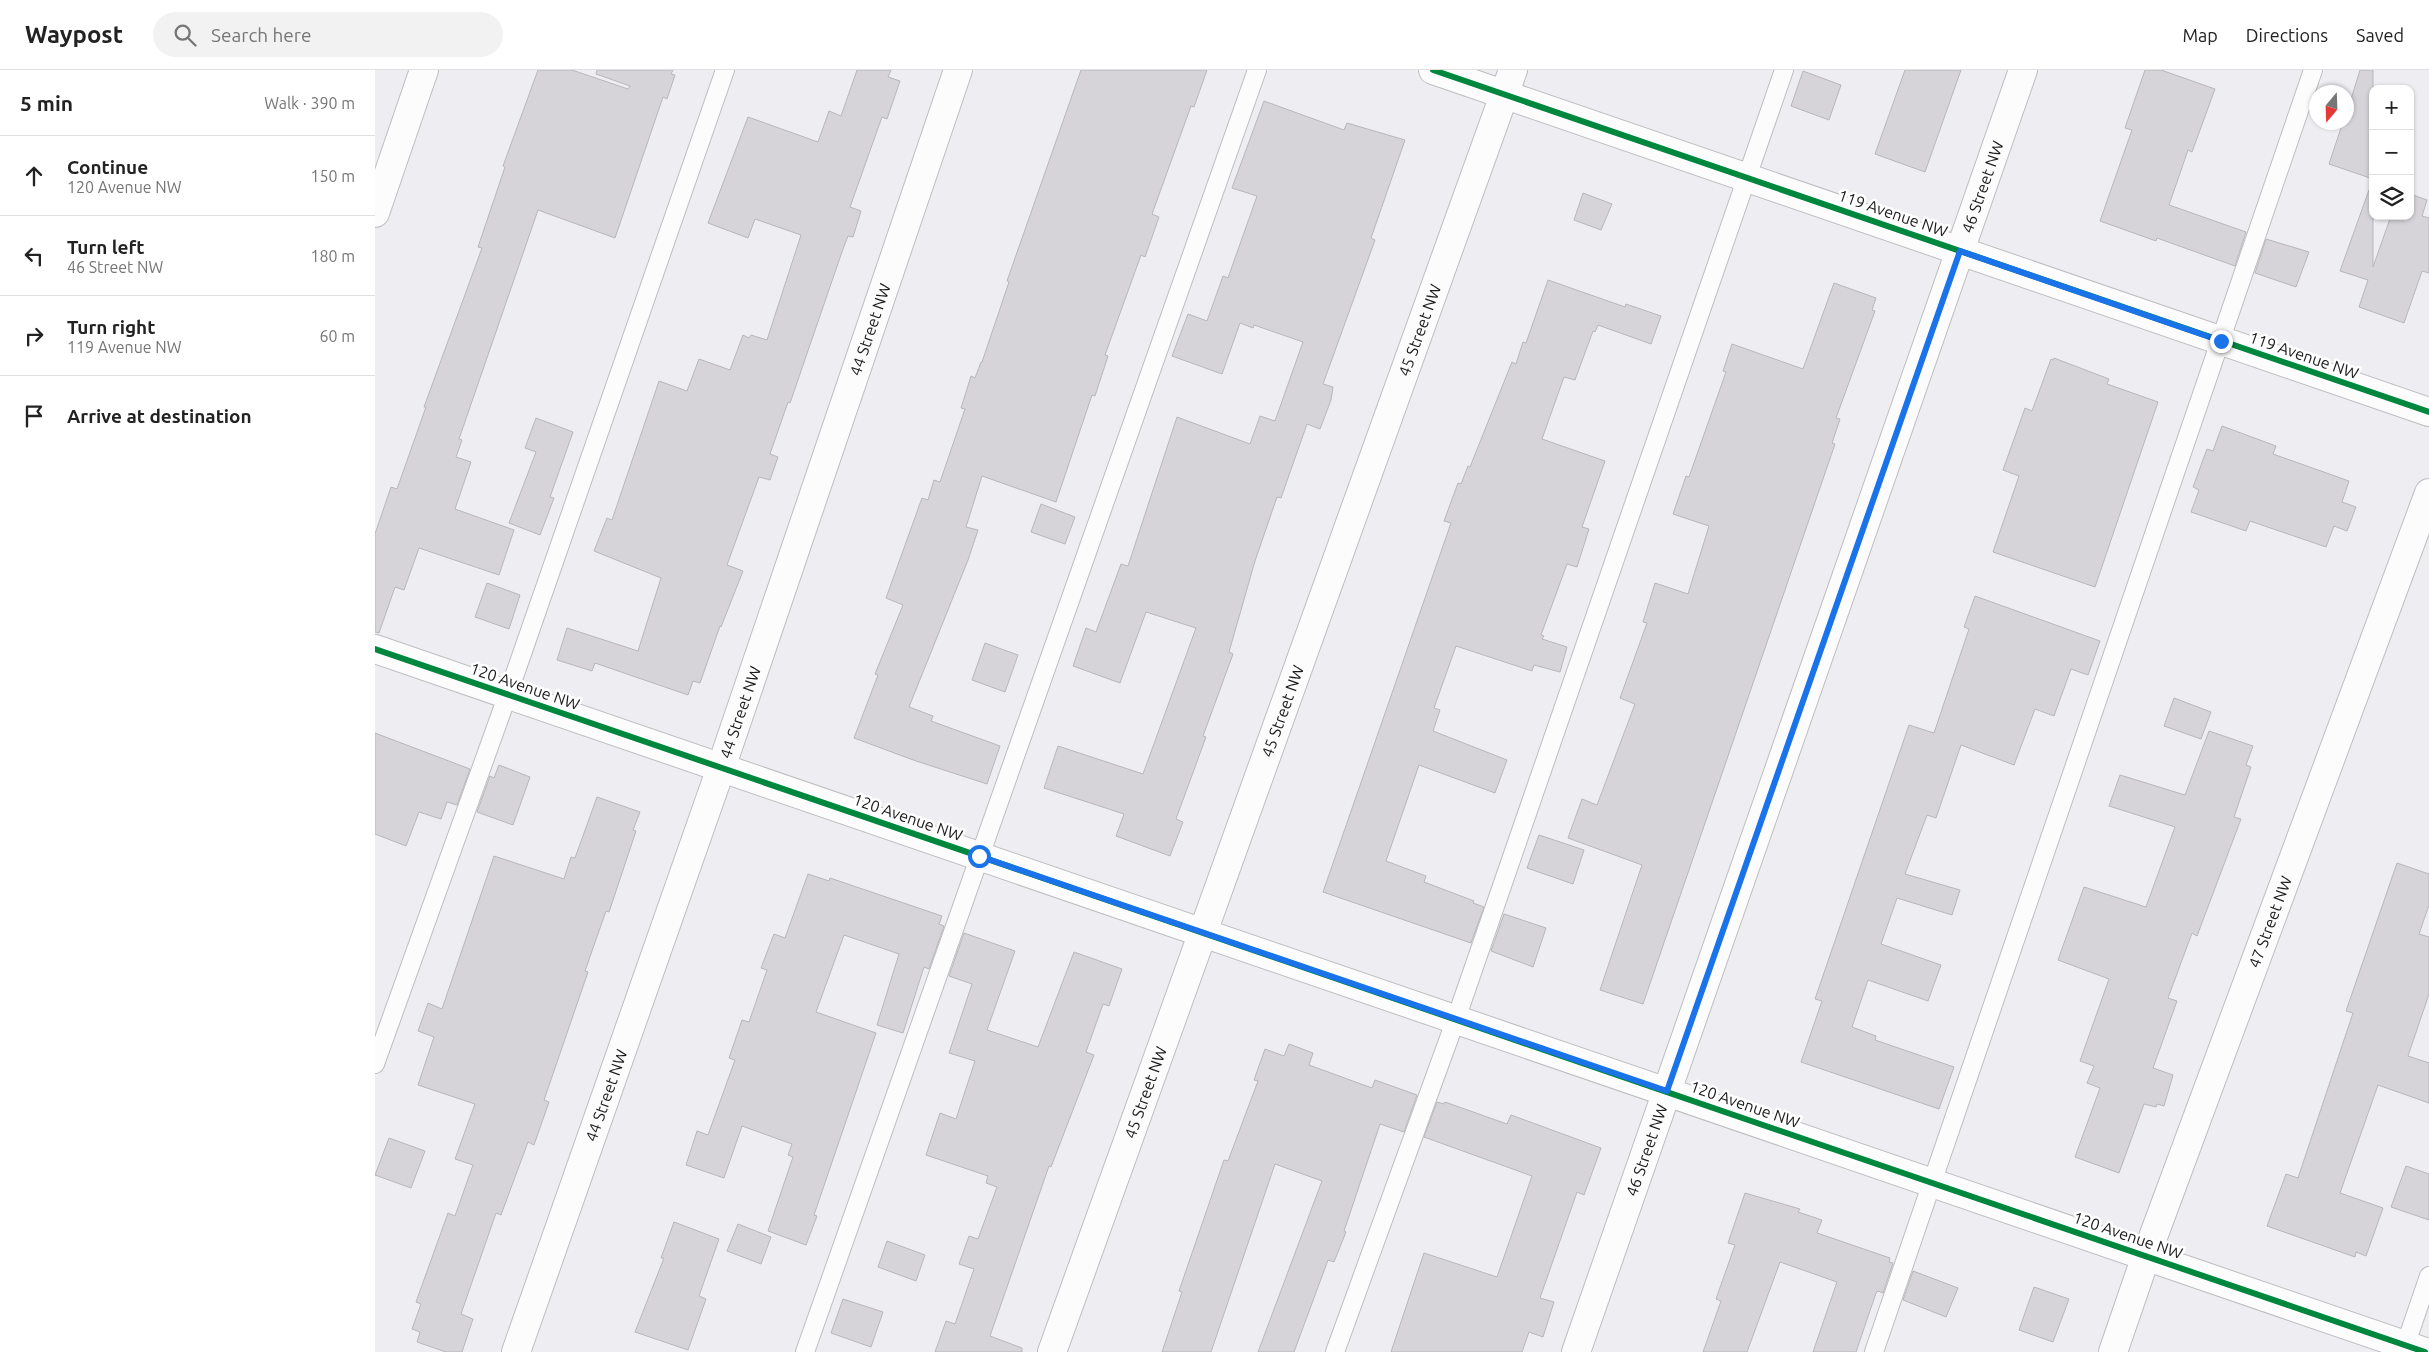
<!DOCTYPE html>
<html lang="en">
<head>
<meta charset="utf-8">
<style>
  :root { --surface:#fff; --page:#f2f2f2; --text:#222; --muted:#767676; --line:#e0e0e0 }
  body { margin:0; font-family:Ubuntu,sans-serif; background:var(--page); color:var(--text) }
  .controls { position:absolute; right:15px; top:15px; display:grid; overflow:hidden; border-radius:10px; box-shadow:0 1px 4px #0004 }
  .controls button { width:45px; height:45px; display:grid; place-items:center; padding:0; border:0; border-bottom:1px solid var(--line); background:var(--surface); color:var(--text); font:25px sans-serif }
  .compass { position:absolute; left:1934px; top:15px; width:45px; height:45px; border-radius:50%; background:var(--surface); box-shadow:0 1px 4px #0004; rotate:199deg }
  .stop { position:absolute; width:15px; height:15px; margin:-11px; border:4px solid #1a73e8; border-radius:50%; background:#fff }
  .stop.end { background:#1a73e8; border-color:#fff; box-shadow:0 1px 5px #0008 }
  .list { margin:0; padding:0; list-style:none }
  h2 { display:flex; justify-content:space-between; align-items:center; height:65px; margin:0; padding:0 20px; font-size:21px }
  h2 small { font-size:16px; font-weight:400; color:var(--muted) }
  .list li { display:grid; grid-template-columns:32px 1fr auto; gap:15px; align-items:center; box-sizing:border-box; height:80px; padding:0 20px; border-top:1px solid var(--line) }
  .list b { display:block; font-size:19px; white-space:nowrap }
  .list p { margin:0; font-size:16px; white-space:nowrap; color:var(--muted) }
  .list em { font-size:16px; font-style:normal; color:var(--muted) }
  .icon { flex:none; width:28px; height:28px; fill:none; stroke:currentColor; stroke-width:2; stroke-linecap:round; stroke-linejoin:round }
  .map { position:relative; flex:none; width:2054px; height:1282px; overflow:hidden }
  header { display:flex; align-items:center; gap:30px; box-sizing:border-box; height:70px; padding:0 25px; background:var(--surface); border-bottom:1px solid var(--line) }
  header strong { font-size:24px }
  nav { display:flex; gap:28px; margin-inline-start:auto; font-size:18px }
  .search { width:350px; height:45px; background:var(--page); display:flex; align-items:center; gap:12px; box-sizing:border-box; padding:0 18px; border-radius:28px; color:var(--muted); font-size:19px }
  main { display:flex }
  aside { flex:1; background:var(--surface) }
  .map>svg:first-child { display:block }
  .building { fill:#d6d4d8; stroke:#b7b7b9 }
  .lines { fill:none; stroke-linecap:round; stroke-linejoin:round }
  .service-casing { stroke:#bebdc0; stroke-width:20 }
  .minor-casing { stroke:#bebdc0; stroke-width:30 }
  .service { stroke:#fcfcfd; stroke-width:18 }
  .minor { stroke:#fcfcfd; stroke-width:28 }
  .cycleway-casing { stroke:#fff; stroke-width:9 }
  .cycleway { stroke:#00873e; stroke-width:6 }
  .route { stroke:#1a73e8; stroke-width:6 }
  .labels { text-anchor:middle; stroke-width:5; stroke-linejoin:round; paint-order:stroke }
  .street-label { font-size:16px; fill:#1a1a1c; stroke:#fff }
</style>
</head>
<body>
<header>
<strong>Waypost</strong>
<div class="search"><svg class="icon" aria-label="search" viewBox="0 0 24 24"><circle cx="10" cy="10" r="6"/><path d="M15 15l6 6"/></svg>Search here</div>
<nav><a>Map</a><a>Directions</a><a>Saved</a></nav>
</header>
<main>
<aside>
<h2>5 min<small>Walk · 390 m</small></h2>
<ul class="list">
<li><svg class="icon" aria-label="ahead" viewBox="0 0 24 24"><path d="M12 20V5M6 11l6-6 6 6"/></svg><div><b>Continue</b><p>120 Avenue NW</p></div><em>150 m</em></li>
<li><svg class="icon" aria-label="left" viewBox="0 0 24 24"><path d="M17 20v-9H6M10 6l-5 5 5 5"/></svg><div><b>Turn left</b><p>46 Street NW</p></div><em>180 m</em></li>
<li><svg class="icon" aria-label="right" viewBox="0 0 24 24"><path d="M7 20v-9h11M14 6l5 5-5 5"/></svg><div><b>Turn right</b><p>119 Avenue NW</p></div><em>60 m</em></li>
<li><svg class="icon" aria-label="arrive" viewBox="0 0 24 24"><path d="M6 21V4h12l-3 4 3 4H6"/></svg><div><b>Arrive at destination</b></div></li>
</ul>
</aside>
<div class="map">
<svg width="2054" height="1282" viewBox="0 0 2054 1282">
  <rect width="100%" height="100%" fill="#eeedf1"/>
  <g class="building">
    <path d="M 163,0 L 197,0 L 253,19 L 255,16 L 221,4 L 222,0 L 298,0 L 296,4 L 300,5 L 292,29 L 288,27 L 240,168 L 163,140 L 84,369 L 87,370 L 81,387 L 96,392 L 80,439 L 139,460 L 124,505 L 44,478 L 29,520 L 20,517 L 4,563 L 0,562 L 0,464 L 16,417 L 22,419 L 51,337 L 49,337 L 107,178 L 103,177 L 130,97 L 128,96 Z"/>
    <path d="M 482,0 L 516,0 L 513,7 L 525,11 L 512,49 L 507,47 L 475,137 L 486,141 L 478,167 L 473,166 L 468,179 L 415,333 L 413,332 L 395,384 L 403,387 L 395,410 L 384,407 L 352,495 L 368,501 L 346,557 L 345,556 L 325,613 L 318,611 L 313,625 L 220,593 L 217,601 L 182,590 L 192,558 L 263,581 L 286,508 L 219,481 L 232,448 L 237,450 L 284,311 L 312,321 L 324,289 L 355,300 L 368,265 L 374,268 L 376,265 L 392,270 L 426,165 L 380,149 L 373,168 L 333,153 L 373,47 L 443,72 L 454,41 L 466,46 Z"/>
    <path d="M 706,0 L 832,0 L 819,37 L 816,36 L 777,144 L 784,147 L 770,187 L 766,185 L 730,285 L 733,286 L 720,326 L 717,325 L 681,432 L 607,406 L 591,457 L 603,460 L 593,490 L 534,637 L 558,646 L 556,651 L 625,676 L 612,714 L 541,691 L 479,668 L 503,605 L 500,604 L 528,535 L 511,528 L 547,428 L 553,430 L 559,410 L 565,412 L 590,339 L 586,338 L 596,306 L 600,308 L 606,292 L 607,292 L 634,212 L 632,211 Z"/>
    <path d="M 1530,0 L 1586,0 L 1550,102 L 1500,84 Z"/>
    <path d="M 1770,0 L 1786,0 L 1840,19 L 1817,82 L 1813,80 L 1794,135 L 1871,162 L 1860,196 L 1782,168 L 1781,171 L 1725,151 L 1757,60 L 1750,58 Z"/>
    <path d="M 1985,0 L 1998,0 L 1998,109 L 1954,94 L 1968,52 L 1972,52 L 1972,42 Z"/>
    <path d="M 1428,1 L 1466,15 L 1454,50 L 1416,36 Z"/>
    <path d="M 889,31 L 969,60 L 972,53 L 1030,70 L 996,168 L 1000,170 L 948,314 L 958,317 L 956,330 L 945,359 L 932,354 L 906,428 L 902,427 L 880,491 L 854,582 L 858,584 L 828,666 L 831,667 L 801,749 L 808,752 L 795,786 L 741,766 L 749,744 L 669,718 L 683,676 L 768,704 L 821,558 L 771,542 L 745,613 L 698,596 L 711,558 L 721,562 L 746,494 L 753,496 L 802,347 L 875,374 L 885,346 L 900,351 L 928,272 L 879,255 L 878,258 L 865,253 L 847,304 L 797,286 L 813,244 L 832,251 L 848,206 L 853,208 L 882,126 L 857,118 Z"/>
    <path d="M 1994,120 L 1998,120 L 1998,197 L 2016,146 L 2035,146 L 2035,124 L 2052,130 L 2047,146 L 2054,148 L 2054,203 L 2047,201 L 2029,253 L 1984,237 L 1993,210 L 1965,201 Z"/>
    <path d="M 1208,123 L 1237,134 L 1226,160 L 1199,150 Z"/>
    <path d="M 1891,169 L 1934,182 L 1921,217 L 1880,203 Z"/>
    <path d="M 1173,210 L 1250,237 L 1251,234 L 1286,246 L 1276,274 L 1223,255 L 1220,262 L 1218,261 L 1200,310 L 1189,307 L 1167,369 L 1230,391 L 1207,457 L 1214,459 L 1202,497 L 1192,494 L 1166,565 L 1169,566 L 1167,569 L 1192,577 L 1185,602 L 1159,595 L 1157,601 L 1081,576 L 1059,638 L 1065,640 L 1058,661 L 1132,690 L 1120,723 L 1044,695 L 1011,791 L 1051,806 L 1049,812 L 1099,831 L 1098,833 L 1109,837 L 1096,873 L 948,822 L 1076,453 L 1069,451 L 1083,413 L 1086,414 L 1093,396 L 1095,397 L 1137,292 L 1141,294 L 1148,272 L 1151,273 Z"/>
    <path d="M 1459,213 L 1501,228 L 1497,240 L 1500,241 L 1461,348 L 1465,349 L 1457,373 L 1460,374 L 1268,934 L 1225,920 L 1267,795 L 1193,768 L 1207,729 L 1222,735 L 1260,634 L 1245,628 L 1272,553 L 1268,552 L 1280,513 L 1313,524 L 1334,456 L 1298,444 L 1311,406 L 1314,407 L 1351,302 L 1348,301 L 1357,274 L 1428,299 Z"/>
    <path d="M 1679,288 L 1734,309 L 1732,314 L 1783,332 L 1720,517 L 1618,482 L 1644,406 L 1628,400 L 1650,338 L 1657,341 L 1676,289 L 1678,290 Z"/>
    <path d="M 161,348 L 198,362 L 175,427 L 179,428 L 165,465 L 134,453 L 161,382 L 150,378 Z"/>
    <path d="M 1847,356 L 1901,376 L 1898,384 L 1974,411 L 1967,432 L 1981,437 L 1972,461 L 1959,456 L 1951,477 L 1875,451 L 1871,461 L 1816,442 L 1824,420 L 1818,417 L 1832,379 L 1838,381 Z"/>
    <path d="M 666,434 L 700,447 L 690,474 L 656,462 Z"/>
    <path d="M 112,513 L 145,525 L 134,559 L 100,547 Z"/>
    <path d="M 1600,526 L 1725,571 L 1713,605 L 1696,599 L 1679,646 L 1660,639 L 1639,695 L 1586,675 L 1561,748 L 1552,745 L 1530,804 L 1585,820 L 1577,845 L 1522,828 L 1506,874 L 1566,895 L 1553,931 L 1493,910 L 1477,957 L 1501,966 L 1500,970 L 1579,997 L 1564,1039 L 1426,992 L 1447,931 L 1440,929 L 1534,655 L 1559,663 L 1594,559 L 1589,557 Z"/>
    <path d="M 610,573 L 643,585 L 630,622 L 597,610 Z"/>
    <path d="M 1799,628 L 1836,642 L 1826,669 L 1789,656 Z"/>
    <path d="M 1834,661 L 1878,676 L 1871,695 L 1876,697 L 1859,747 L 1866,749 L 1822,866 L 1817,863 L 1793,928 L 1802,931 L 1778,998 L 1798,1005 L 1789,1036 L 1782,1034 L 1781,1037 L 1769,1034 L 1744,1103 L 1700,1087 L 1725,1018 L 1712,1013 L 1719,996 L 1705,991 L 1734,909 L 1683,890 L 1709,817 L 1771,837 L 1800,757 L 1734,736 L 1745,705 L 1810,725 Z"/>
    <path d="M 0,663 L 95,699 L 82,735 L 72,732 L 66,749 L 44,742 L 31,776 L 0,764 Z"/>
    <path d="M 124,695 L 155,707 L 138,755 L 102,742 L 115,706 L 119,708 Z"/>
    <path d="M 222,727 L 265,742 L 258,760 L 261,761 L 234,842 L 231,841 L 210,901 L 213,902 L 169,1030 L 174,1032 L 159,1075 L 153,1072 L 126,1145 L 121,1143 L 86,1244 L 98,1249 L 87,1282 L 71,1282 L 42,1272 L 45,1262 L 37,1259 L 46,1234 L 41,1232 L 73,1143 L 80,1146 L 98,1095 L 80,1089 L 100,1034 L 43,1015 L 59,967 L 43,961 L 53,933 L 67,939 L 119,786 L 189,809 L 196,787 L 200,788 Z"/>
    <path d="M 1164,765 L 1209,780 L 1198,814 L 1152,798 Z"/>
    <path d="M 2022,793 L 2054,804 L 2054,835 L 2044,864 L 2054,867 L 2054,924 L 2033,986 L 2054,993 L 2054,1033 L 2003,1015 L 1965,1123 L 2008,1138 L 1991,1186 L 1981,1182 L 1980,1187 L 1892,1156 L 1911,1104 L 1923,1108 L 1978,943 L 1971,941 Z"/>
    <path d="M 433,804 L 454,811 L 455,808 L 567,846 L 564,854 L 569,856 L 554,899 L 549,897 L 528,963 L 502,955 L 524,884 L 469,865 L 441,942 L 501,963 L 439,1145 L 442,1146 L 431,1175 L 393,1161 L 418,1087 L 413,1085 L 417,1074 L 367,1056 L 349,1108 L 311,1095 L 322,1061 L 333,1065 L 360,990 L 354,988 L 367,950 L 374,952 L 392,900 L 386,898 L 399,864 L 410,868 Z"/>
    <path d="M 1129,844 L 1171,858 L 1158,897 L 1116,881 Z"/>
    <path d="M 589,863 L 640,881 L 612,960 L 663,977 L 699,882 L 747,899 L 734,936 L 728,934 L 711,982 L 719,985 L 676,1097 L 674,1096 L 615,1266 L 647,1278 L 647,1282 L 560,1282 L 571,1251 L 580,1254 L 599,1199 L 584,1194 L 594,1166 L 603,1169 L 622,1117 L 611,1113 L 613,1106 L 551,1085 L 565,1043 L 581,1049 L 600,991 L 574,983 L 597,914 L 574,906 Z"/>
    <path d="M 914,974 L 938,983 L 934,995 L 997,1018 L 1000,1010 L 1042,1025 L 1029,1062 L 1005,1054 L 969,1161 L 971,1162 L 959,1192 L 953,1190 L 919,1282 L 883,1282 L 947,1111 L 900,1094 L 836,1282 L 787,1282 L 807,1222 L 804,1221 L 849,1090 L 853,1091 L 883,1011 L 879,1010 L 890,979 L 909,986 Z"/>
    <path d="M 1062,1032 L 1069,1034 L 1070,1032 L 1132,1054 L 1136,1045 L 1226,1078 L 1209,1125 L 1202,1122 L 1165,1228 L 1179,1232 L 1168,1267 L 1154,1262 L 1147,1282 L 1016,1282 L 1049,1183 L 1122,1207 L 1157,1106 L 1049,1067 Z"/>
    <path d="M 14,1068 L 50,1081 L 36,1118 L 0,1105 Z"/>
    <path d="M 2031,1096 L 2054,1104 L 2054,1150 L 2016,1137 Z"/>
    <path d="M 1370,1123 L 1425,1139 L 1423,1142 L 1447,1150 L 1442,1163 L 1515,1188 L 1514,1192 L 1518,1193 L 1508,1223 L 1503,1221 L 1501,1223 L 1481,1282 L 1438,1282 L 1462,1212 L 1405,1192 L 1372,1282 L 1328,1282 L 1346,1231 L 1341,1229 L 1360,1175 L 1353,1173 Z"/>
    <path d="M 299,1152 L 344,1169 L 324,1226 L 331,1229 L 313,1280 L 260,1262 L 289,1188 L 286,1188 Z"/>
    <path d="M 363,1154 L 396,1167 L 386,1194 L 352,1181 Z"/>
    <path d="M 512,1171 L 550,1185 L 541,1211 L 503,1197 Z"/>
    <path d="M 1538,1201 L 1583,1218 L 1571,1247 L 1528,1230 Z"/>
    <path d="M 1659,1217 L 1694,1229 L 1678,1272 L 1644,1260 Z"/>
    <path d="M 468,1229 L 508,1242 L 496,1277 L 456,1263 Z"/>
  </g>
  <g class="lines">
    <defs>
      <g id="service">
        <path d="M 0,994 L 133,624 L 350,0"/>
        <path d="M 430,1282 L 882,0"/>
        <path d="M 960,1282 L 1081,949 L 1409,0"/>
        <path d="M 1499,1282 L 1938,0"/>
        <path d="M 2028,1282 L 2054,1206"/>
      </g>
      <g id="minor">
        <path d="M 1058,0 L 2054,342"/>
        <path d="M 0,143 L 49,0"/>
        <path d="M 0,579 L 2050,1282"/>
        <path id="s1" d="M 141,1282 L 346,698 L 583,0"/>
        <path id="s2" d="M 677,1282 L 1138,0"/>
        <path id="s3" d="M 1201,1282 L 1648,0"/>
        <path id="s4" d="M 1738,1282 L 1771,1186 L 2054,423"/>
      </g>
    </defs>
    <use href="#service" class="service-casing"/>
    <use href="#minor" class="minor-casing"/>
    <use href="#service" class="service"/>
    <use href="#minor" class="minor"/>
    <defs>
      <g id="cycleway">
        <path d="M 1058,0 L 2054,342"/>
        <path d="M 0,579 L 2050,1282"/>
      </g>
    </defs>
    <use href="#cycleway" class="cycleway-casing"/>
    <use href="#cycleway" class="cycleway"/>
  </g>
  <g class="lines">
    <path class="route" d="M 604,786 L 1292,1021 L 1585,181 L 1846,271"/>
  </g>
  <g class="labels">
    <g class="street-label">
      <text dy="6" stroke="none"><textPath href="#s3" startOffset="1234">46 Street NW</textPath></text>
      <text transform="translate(1518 143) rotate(19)" y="6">119 Avenue NW</text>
      <text dy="6" stroke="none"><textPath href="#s1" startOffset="1082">44 Street NW</textPath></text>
      <text dy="6" stroke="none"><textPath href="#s2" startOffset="1086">45 Street NW</textPath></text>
      <text transform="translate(1929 285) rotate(19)" y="6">119 Avenue NW</text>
      <text transform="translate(150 616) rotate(19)" y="6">120 Avenue NW</text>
      <text dy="6" stroke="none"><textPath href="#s2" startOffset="681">45 Street NW</textPath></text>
      <text dy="6" stroke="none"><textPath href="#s1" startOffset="678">44 Street NW</textPath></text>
      <text transform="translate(533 747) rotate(19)" y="6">120 Avenue NW</text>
      <text dy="6" stroke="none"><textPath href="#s4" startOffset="458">47 Street NW</textPath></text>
      <text dy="6" stroke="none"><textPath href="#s2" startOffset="276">45 Street NW</textPath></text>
      <text dy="6" stroke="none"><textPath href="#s1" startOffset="272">44 Street NW</textPath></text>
      <text transform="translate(1370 1034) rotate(19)" y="6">120 Avenue NW</text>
      <text dy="6" stroke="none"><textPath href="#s3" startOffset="214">46 Street NW</textPath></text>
      <text transform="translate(1753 1165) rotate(19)" y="6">120 Avenue NW</text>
    </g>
  </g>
</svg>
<div class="controls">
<button>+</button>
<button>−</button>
<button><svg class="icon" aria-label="layers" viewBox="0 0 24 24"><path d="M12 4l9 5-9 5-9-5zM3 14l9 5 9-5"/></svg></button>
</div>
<svg class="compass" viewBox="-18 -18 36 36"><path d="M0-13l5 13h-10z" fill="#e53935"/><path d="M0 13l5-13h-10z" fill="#767676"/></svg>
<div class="stop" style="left:604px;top:786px"></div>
<div class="stop end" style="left:1846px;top:271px"></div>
</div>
</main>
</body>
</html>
